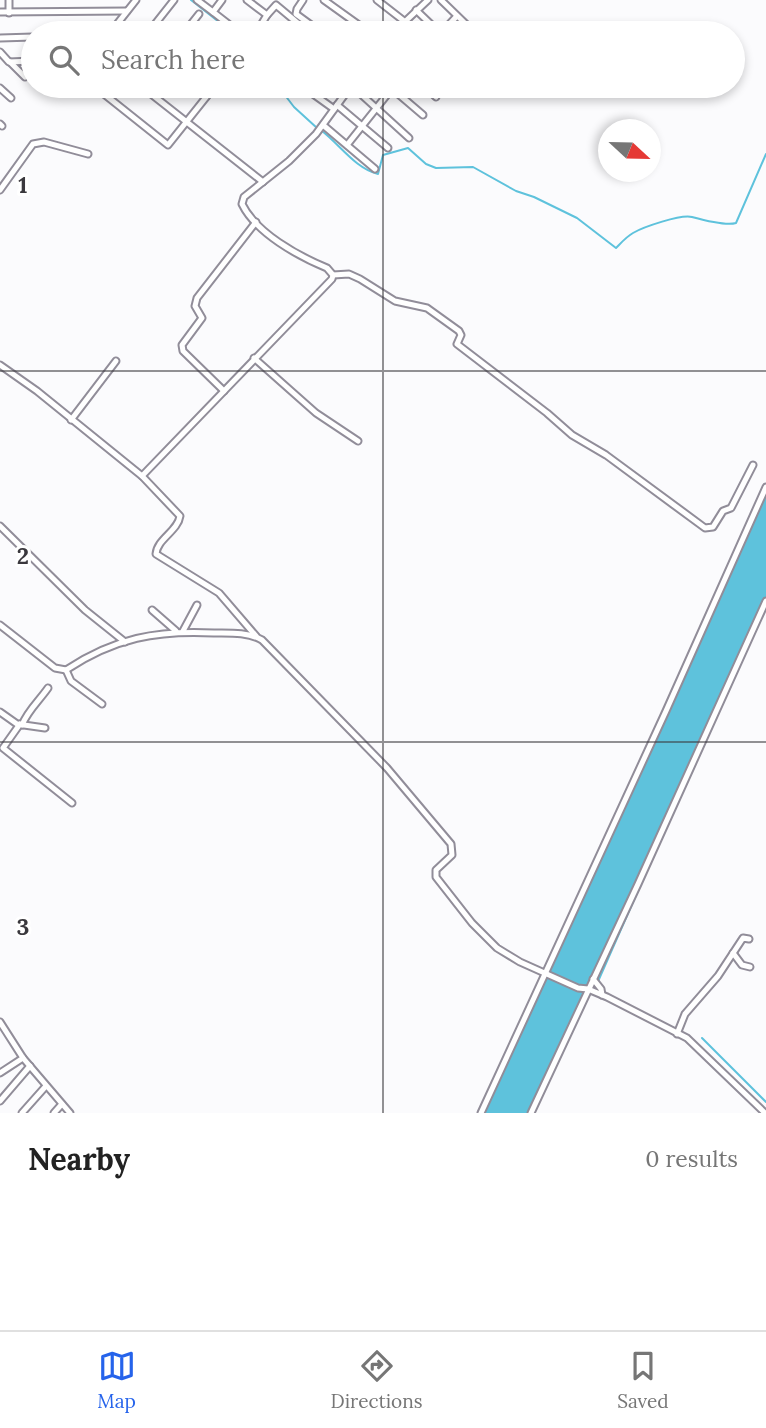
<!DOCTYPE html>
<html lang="en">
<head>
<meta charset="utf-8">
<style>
  :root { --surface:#fff; --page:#f2f2f2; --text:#222; --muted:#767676; --line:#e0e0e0; --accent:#2563eb }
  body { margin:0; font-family:Lora,serif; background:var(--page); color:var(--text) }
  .compass { position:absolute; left:598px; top:119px; width:63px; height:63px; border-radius:50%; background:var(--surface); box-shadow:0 4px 10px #0003; rotate:112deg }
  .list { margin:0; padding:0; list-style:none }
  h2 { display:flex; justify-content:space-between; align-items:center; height:91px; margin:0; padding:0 28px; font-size:30px }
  h2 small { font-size:23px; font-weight:400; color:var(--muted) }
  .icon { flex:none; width:38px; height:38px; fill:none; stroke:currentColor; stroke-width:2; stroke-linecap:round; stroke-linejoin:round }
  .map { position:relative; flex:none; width:766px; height:1113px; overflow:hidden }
  .search { position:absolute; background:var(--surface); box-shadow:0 4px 10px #0003; left:21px; right:21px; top:21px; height:77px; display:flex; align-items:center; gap:18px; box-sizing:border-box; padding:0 24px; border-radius:38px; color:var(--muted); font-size:26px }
  .sheet { height:217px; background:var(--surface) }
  nav { display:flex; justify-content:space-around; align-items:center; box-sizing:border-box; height:98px; border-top:2px solid var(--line); background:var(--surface); font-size:19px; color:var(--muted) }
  nav a { display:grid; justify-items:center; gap:4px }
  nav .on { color:var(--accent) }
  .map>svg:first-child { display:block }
  .water { fill:#5ec2dc }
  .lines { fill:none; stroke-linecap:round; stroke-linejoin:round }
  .stream { stroke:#5ec2dc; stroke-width:2 }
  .street-casing { stroke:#918d99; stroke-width:9 }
  .street { stroke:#fff; stroke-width:5 }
  .grid { fill:none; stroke:#3a383d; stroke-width:2; stroke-opacity:0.55 }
  .grid-label { font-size:23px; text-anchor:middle; font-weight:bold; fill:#3a383d; stroke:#fff; stroke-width:6; stroke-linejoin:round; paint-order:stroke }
</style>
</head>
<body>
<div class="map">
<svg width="766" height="1113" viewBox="0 0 766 1113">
  <rect width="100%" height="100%" fill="#fbfbfd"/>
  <path class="water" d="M 766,491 L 766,603 L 598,984 L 588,990 L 532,1113 L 482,1113 Z"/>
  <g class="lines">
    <g class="stream">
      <path d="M 191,0 L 233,33"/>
      <path d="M 278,86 L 294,107 L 317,128"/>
      <path d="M 322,131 C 340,145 356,169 378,174 L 383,155 L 408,148 L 426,164 L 436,168 L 473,167 L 516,191 L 534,197 L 577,218 L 616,248 C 621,243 626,237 633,233 C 643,227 681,214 692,217 C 703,220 726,226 736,223 L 766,154"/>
      <path d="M 702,1038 L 766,1102"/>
    </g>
    <defs>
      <g id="street">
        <path d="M 9,0 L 9,13"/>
        <path d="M 197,0 L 213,12"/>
        <path d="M 222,0 L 213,12 L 240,33"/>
        <path d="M 247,0 L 267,15 L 256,33"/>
        <path d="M 303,0 L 297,9 L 296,14 L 322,33"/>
        <path d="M 324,0 L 370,33"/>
        <path d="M 377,0 L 404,21"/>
        <path d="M 441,0 L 475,33"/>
        <path d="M 416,10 L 440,33"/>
        <path d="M 0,12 L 127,11"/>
        <path d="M 267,15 L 276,5 L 300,25 L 294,33"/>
        <path d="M 110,33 L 136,0"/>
        <path d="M 148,33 L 174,0"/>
        <path d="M 184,33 L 199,14"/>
        <path d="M 393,33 L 428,0"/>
        <path d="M 441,33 L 457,16"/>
        <path d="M 0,38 L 33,37"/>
        <path d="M 0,52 L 9,62 L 33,61"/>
        <path d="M 10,62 L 25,77"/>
        <path d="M 105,86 L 102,90 L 104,94 L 168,145 L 215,86"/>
        <path d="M 141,86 L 263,182"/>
        <path d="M 191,86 L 206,97"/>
        <path d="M 302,86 L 334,109"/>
        <path d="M 352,86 L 409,138"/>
        <path d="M 389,86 L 423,115"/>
        <path d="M 424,86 L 436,97"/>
        <path d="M 0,88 L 11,98"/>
        <path d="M 337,105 L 388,148"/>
        <path d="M 0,124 L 2,126"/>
        <path d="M 323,125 L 375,169"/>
        <path d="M 347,145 L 394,86"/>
        <path d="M 0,190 L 33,144 L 44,142 L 88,154"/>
        <path d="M 333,275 L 349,274 L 360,279 L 395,301 L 427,308 L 459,331 L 461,335 L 457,344 L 547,413 L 572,435 L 606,455 L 705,528 L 713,527 L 723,511 L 731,508 L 753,465"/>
        <path d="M 254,358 L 316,413 L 358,441"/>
        <path d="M 0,365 L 37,391 L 142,476 L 332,279 L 333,275 L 327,268 C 298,256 256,233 242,204 L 244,197 L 289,161 L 316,134 L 351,86"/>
        <path d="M 224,391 L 183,351 L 182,345 L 202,318 L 195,306 L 197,298 L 256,222"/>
        <path d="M 71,420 L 116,361"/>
        <path d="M 142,476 L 180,516 C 178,531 157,539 156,554 L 219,593 L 256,636"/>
        <path d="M 0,526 L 85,610 L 125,642"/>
        <path d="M 152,610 L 176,631"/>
        <path d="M 0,625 L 55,668 L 66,670 C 114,638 157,630 214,633 C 230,633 248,632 262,640 L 387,768 L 451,844 L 452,855 L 436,870 L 436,877 L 472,923 L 497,948 L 520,962 L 578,988 L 588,989 L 607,997 L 687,1038 L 765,1113"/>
        <path d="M 183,631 L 197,605"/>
        <path d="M 66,670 L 71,681 L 102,704"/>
        <path d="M 0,712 L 17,724 L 45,728"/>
        <path d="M 20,724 L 3,748 L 72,803"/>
        <path d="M 22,725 C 28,710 39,701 48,688"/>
        <path d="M 733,953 L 742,965 L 750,967"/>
        <path d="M 593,979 L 601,989 L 602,995"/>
        <path d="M 0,1022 L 23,1058 L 70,1113"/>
        <path d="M 677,1034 L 685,1014 L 718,976 L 743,938 L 749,939"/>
        <path d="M 0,1073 L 23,1058"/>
        <path d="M 0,1101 L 30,1066"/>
        <path d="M 22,1113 L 46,1086"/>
        <path d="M 54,1113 L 62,1104"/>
        <path d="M 481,1113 L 666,711 L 766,487"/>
        <path d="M 531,1113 L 638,884 L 766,601"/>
      </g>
    </defs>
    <use href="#street" class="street-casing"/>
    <use href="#street" class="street"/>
  </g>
  <path class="grid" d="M 383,0 L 383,33M 383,86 L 383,1113M 0,371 L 766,371M 0,742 L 766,742"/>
  <g class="grid-label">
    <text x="23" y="193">1</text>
    <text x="23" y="564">2</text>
    <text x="23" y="935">3</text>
  </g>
</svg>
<svg class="compass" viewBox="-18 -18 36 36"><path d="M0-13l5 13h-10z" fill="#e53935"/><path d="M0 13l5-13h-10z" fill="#767676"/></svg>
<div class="search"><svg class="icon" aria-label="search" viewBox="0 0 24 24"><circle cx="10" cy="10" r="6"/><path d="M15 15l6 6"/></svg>Search here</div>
</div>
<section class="sheet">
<h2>Nearby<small>0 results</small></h2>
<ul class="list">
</ul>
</section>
<nav>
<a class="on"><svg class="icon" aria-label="map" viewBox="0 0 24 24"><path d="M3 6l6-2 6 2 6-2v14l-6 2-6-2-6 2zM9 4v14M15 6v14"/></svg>Map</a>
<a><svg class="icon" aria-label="directions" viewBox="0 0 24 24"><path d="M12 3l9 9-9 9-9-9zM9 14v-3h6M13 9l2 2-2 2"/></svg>Directions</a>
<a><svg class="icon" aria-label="saved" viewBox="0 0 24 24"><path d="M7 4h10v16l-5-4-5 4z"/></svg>Saved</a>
</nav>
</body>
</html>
